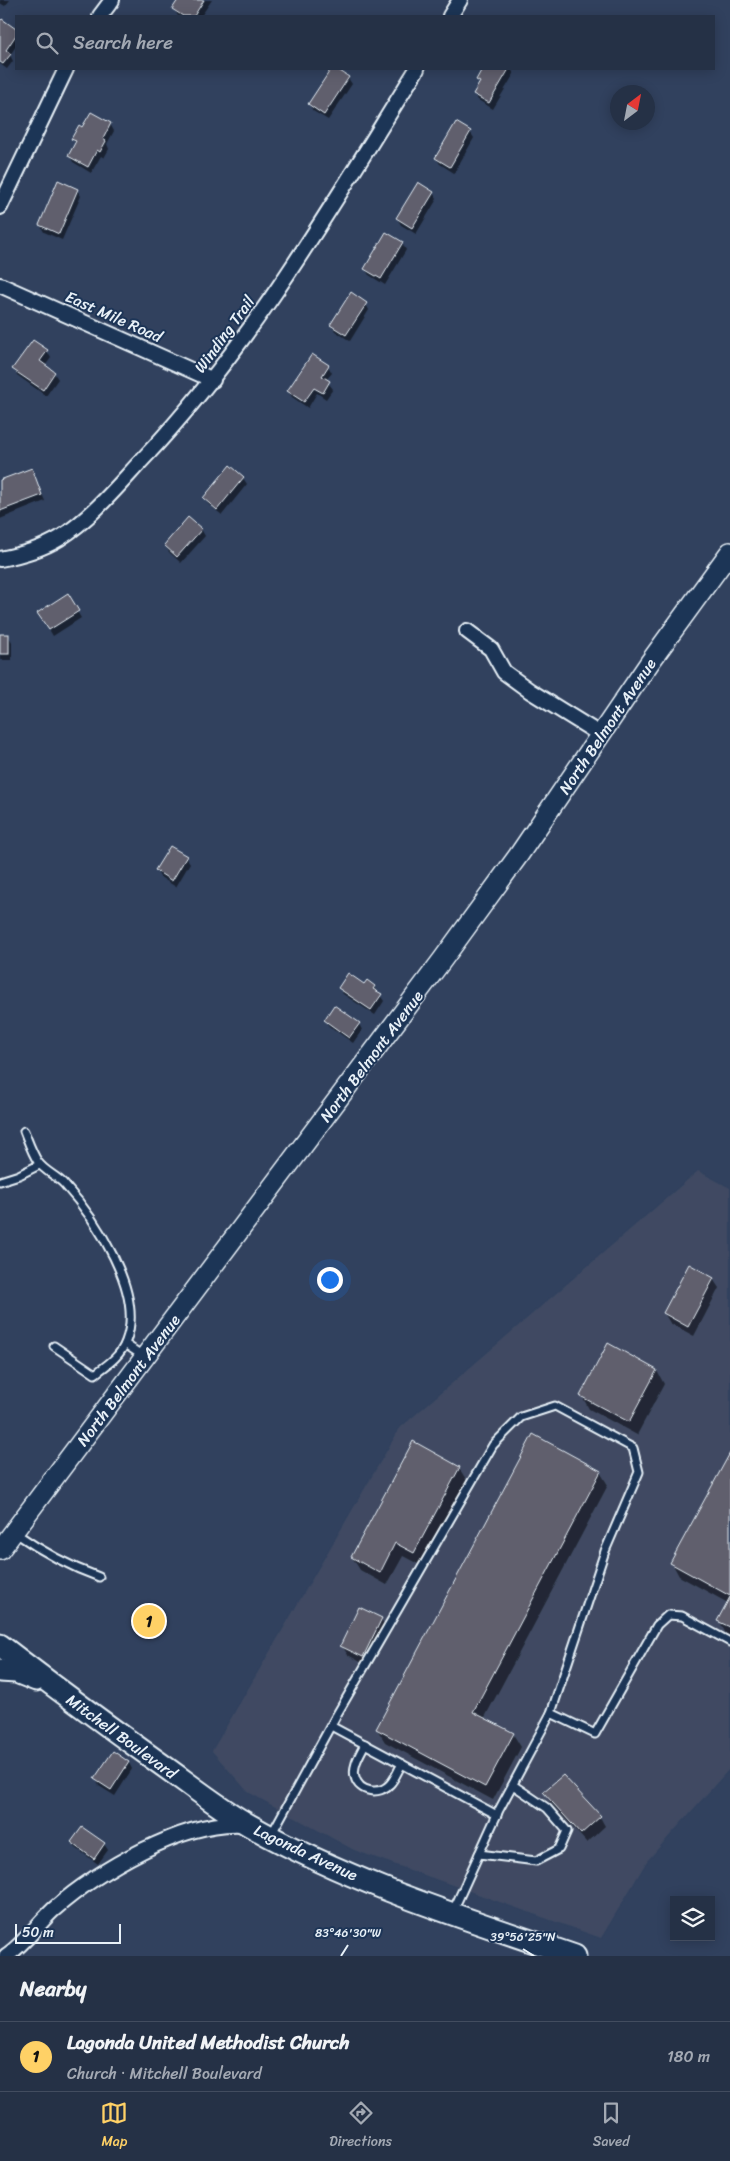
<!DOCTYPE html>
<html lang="en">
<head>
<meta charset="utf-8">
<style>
  :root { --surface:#253146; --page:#313d51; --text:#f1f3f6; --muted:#a3a9b3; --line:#424c5f; --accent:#ffd166 }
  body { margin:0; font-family:Sriracha,sans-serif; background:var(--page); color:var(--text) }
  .controls { position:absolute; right:15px; bottom:15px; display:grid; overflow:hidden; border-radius:0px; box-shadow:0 2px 12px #0003 }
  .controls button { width:45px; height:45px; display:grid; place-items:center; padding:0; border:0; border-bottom:1px solid var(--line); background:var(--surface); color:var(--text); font:25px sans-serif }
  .compass { position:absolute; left:610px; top:85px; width:45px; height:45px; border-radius:50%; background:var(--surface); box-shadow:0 2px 12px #0003; rotate:32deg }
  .scale { position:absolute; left:15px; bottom:12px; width:106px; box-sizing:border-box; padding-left:5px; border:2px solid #e8f1f8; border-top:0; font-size:14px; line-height:18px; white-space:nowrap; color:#e8f1f8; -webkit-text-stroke:4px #1d3557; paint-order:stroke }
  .you { position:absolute; left:329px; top:1279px; width:18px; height:18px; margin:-12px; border:4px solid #fff; border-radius:50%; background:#1a73e8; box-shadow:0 0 0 8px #1a73e833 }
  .badge { display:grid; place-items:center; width:32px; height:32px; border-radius:50%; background:var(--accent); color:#111; font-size:16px; font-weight:700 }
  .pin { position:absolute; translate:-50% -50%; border:2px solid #fff; box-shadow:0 1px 5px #0006 }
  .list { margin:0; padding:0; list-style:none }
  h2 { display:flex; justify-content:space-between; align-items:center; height:65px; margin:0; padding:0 20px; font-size:21px }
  h2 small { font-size:16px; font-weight:400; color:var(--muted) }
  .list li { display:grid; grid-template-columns:32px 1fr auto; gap:15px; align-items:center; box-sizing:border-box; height:70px; padding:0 20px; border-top:1px solid var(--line) }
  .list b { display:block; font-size:19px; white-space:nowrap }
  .list p { margin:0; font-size:16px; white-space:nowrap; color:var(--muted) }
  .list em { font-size:16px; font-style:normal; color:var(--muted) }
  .icon { flex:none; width:28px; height:28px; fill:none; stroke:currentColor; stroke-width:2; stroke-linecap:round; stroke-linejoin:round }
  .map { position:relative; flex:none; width:730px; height:1956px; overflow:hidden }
  .search { position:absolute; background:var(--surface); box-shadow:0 2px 12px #0003; left:15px; right:15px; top:15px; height:55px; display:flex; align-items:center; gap:12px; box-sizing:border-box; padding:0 18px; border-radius:0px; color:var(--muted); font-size:19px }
  .sheet { height:135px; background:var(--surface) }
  nav { display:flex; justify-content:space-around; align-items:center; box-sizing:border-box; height:70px; border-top:1px solid var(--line); background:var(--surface); font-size:14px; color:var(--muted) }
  nav a { display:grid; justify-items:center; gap:2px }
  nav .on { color:var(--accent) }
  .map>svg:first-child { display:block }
  .built { fill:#3f4a62 }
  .shadow { fill:#0007 }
  .building { fill:#615e6d; stroke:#e8f1f8 }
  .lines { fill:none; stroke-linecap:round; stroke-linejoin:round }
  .lane-casing { stroke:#e8f1f8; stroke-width:11 }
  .street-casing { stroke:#e8f1f8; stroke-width:18 }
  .secondary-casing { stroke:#e8f1f8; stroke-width:22 }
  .primary-casing { stroke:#e8f1f8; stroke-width:25 }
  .lane { stroke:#1d3557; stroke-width:7 }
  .street { stroke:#1d3557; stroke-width:14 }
  .secondary { stroke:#1d3557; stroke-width:19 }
  .primary { stroke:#1d3557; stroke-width:21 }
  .ticks { fill:none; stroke:#e8f1f8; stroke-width:2 }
  .labels { text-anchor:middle; stroke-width:4; stroke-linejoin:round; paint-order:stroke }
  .street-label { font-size:16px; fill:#e8f1f8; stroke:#1d3557 }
  .ticks-label { font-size:12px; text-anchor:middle; fill:#e8f1f8; stroke:#1d3557; stroke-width:4; stroke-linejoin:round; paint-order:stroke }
</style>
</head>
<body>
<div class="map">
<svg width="730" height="1956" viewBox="0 0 730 1956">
  <rect width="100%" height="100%" fill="#31415e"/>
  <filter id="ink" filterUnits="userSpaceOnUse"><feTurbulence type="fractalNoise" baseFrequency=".02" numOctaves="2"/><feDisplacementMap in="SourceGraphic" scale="10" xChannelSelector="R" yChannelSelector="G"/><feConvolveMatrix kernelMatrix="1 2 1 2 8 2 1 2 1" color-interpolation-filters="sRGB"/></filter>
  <g filter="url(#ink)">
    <path class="built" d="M 698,1171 L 730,1188 L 730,1768 L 647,1861 L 601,1938 L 354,1850 L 248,1792 L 212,1751 L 400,1428 Z"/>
    <g class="shadow">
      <path d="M 0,0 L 10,0 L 5,6 L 0,3 Z"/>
      <path d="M 180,0 L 212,0 L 201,16 L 178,16 L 174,9 Z"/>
      <path d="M 2,20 L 16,31 L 16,46 L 10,55 L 13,61 L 7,69 L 0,64 L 0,23 Z"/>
      <path d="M 333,69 L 348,78 L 352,84 L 328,120 L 313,111 L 309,104 Z"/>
      <path d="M 484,69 L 511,69 L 514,74 L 493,109 L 478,100 L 474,94 L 480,84 L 477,80 Z"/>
      <path d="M 110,124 L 114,131 L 107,144 L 109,149 L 104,158 L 101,156 L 91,173 L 73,162 L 70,156 L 76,145 L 73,139 L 83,129 Z"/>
      <path d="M 470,132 L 474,138 L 454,173 L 440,164 L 436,158 Z"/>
      <path d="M 77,190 L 81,196 L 62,240 L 44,232 L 40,225 Z"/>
      <path d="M 433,193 L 437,199 L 416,234 L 401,225 L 397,218 Z"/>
      <path d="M 402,243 L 406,250 L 385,285 L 369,275 L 365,269 Z"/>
      <path d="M 366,304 L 369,310 L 350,341 L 335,331 L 331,325 Z"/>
      <path d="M 47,351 L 51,358 L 45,366 L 54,373 L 58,379 L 46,396 L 17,375 L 14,369 Z"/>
      <path d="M 328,366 L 332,373 L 326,380 L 333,389 L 326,399 L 317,393 L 308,408 L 292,397 L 288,391 Z"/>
      <path d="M 31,469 L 45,501 L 0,519 L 0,481 Z"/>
      <path d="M 243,478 L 247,484 L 222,515 L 208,504 L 205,498 Z"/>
      <path d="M 201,529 L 205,536 L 181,563 L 169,552 L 165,545 Z"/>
      <path d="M 67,595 L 81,618 L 53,636 L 39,613 Z"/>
      <path d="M 8,635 L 12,642 L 12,660 L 0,660 L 0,636 Z"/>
      <path d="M 170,847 L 186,857 L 190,863 L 176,887 L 160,877 L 156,870 Z"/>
      <path d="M 374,987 L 384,1001 L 375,1015 L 343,994 L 340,988 Z"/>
      <path d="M 325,1020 L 359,1024 L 362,1030 L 353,1043 L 329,1026 Z"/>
      <path d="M 713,1279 L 719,1288 L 694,1336 L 670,1323 L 664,1313 Z"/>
      <path d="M 657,1371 L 664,1384 L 637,1435 L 589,1409 L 582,1396 Z"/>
      <path d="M 730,1455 L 730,1636 L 726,1634 L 719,1620 L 728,1603 L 679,1576 L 672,1563 Z"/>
      <path d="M 459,1468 L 467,1481 L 422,1566 L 403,1556 L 387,1585 L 360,1570 L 352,1557 Z"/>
      <path d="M 600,1472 L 608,1485 L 484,1719 L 513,1734 L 521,1747 L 493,1800 L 385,1742 L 377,1729 Z"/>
      <path d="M 381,1619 L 387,1629 L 368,1666 L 348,1655 L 342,1646 Z"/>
      <path d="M 113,1753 L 129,1763 L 132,1769 L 115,1796 L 99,1786 L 96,1779 Z"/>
      <path d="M 545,1792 L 600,1817 L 605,1826 L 587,1843 L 550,1802 Z"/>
      <path d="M 72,1842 L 104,1844 L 108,1850 L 98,1864 L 76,1848 Z"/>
    </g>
    <g class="building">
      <path d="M 178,0 L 204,0 L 194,16 L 183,16 L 172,9 Z"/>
      <path d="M 2,19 L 16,29 L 16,35 L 6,50 L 11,54 L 3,64 L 0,62 L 0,21 Z"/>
      <path d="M 331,69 L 337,69 L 349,77 L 324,115 L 308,104 Z"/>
      <path d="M 482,69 L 509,69 L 489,103 L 473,94 L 480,82 L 476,80 Z"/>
      <path d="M 91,112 L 111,123 L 103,139 L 106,141 L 100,152 L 97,150 L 88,167 L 68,156 L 76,141 L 71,139 L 79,125 L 82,127 Z"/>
      <path d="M 456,122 L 471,131 L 450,167 L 435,158 Z"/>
      <path d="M 58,180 L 78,189 L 59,234 L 39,225 Z"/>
      <path d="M 418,182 L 434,192 L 412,228 L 396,218 Z"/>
      <path d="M 386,232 L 403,242 L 381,279 L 364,269 Z"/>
      <path d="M 351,292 L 367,303 L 346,335 L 330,325 Z"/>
      <path d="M 33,340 L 48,350 L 40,361 L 55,372 L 43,390 L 12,369 Z"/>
      <path d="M 312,354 L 329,365 L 322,376 L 330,381 L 323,393 L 314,388 L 304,402 L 287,391 Z"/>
      <path d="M 230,465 L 244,477 L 217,510 L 203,498 Z"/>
      <path d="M 32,468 L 42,495 L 0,511 L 0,480 Z"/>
      <path d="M 188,517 L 202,529 L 177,557 L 164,545 Z"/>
      <path d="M 68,593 L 79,611 L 49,630 L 37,613 Z"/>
      <rect x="0" y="634" width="9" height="20"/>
      <path d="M 170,846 L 187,856 L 172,881 L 155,870 Z"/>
      <path d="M 348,973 L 364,984 L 367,980 L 375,986 L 373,989 L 382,994 L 371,1010 L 338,988 Z"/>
      <path d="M 334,1005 L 360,1023 L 349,1038 L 324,1020 Z"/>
      <path d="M 689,1264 L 714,1278 L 688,1327 L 663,1313 Z"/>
      <path d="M 608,1343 L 657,1370 L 629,1422 L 580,1396 Z"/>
      <path d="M 533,1434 L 601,1471 L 473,1712 L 514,1733 L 485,1787 L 376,1729 Z"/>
      <path d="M 413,1441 L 460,1467 L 414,1553 L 395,1543 L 380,1573 L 351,1557 Z"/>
      <path d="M 730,1453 L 730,1596 L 670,1563 Z"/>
      <path d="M 730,1597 L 730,1627 L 717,1621 Z"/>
      <path d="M 359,1607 L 382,1618 L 363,1657 L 340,1646 Z"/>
      <path d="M 113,1751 L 129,1762 L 111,1790 L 94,1779 Z"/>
      <path d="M 563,1775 L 601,1816 L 581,1834 L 543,1792 Z"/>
      <path d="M 82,1827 L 105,1843 L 94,1859 L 71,1842 Z"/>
    </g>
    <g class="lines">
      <defs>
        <g id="lane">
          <path d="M 24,1131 C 28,1141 32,1153 38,1162 C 44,1171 57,1176 64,1184 C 95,1218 145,1293 126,1341 C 121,1356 107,1365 95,1374 L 54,1346"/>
          <path d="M 0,1181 L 19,1175 L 39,1165"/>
          <path d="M 125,1344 L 143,1356"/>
          <path d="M 14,1532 C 41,1551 68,1566 99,1577"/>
          <path d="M 551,1713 L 595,1734 L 657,1625 L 668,1615 L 682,1616 L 730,1642"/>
          <path d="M 331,1726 L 497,1815"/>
          <path d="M 365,1744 C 360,1754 352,1766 355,1777 C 359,1793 380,1795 390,1784 C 395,1779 398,1770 402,1764"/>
          <path d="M 271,1835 L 336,1716 L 493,1445 L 521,1417 L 555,1406 L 633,1448 L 639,1472 L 605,1551 L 551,1713 L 499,1810 L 453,1911"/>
          <path d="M 479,1854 L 536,1861 L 559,1849 L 567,1831 L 547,1808 L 513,1785"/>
        </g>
        <g id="street">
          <path d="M 100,16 L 112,0"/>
          <path d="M 450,16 L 460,0"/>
          <path d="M 0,207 L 66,69"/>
          <path d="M 0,285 L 213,380"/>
          <path d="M 0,559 C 21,555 42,549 60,538 C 91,518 117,487 142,460 C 253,343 332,205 417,69"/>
          <path d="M 467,631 L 491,649 L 504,672 L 530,691 L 601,735"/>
          <path d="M 6,1956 C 24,1944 37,1925 53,1910 C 96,1872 184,1819 244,1824"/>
        </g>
        <path id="secondary" d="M 0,1550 L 443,959 L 518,856 L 650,662 L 730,552"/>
        <g id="primary">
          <path d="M 0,1645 C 52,1685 105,1724 158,1762 C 188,1783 217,1807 249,1825 C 351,1883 464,1918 575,1956"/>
          <path d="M 0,1671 L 16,1672 L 36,1680"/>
        </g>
      </defs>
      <use href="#lane" class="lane-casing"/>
      <use href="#street" class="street-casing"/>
      <use href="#secondary" class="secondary-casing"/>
      <use href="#primary" class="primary-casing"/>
      <use href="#lane" class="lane"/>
      <use href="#street" class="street"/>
      <use href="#secondary" class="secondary"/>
      <use href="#primary" class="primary"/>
    </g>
  </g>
  <path class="ticks" d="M 523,1949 L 534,1956M 341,1956 L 348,1945"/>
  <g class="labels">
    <g class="street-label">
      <text transform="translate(114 316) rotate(24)" y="6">East Mile Road</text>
      <text transform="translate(224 334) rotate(-54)" y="6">Winding Trail</text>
      <text transform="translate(607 726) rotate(-56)" y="6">North Belmont Avenue</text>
      <text transform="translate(371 1056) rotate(-53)" y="6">North Belmont Avenue</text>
      <text transform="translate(128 1380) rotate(-53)" y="6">North Belmont Avenue</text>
      <text transform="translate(122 1736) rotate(36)" y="6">Mitchell Boulevard</text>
      <text transform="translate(306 1852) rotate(25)" y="6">Lagonda Avenue</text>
    </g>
  </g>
  <g class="ticks-label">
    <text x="348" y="1937">83°46'30"W</text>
    <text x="523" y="1941">39°56'25"N</text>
  </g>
</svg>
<div class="controls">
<button><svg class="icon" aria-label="layers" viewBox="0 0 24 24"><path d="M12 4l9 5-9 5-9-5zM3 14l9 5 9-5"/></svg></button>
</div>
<svg class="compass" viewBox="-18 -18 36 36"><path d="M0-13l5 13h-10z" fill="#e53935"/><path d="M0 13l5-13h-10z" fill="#a3a9b3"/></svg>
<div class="scale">50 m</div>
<div class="you"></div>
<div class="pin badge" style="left:149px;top:1621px">1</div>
<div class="search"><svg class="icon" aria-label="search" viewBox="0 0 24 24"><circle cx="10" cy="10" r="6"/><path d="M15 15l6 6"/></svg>Search here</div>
</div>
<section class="sheet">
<h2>Nearby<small></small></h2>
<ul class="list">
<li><span class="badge">1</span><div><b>Lagonda United Methodist Church</b><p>Church · Mitchell Boulevard</p></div><em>180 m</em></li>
</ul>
</section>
<nav>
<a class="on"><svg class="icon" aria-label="map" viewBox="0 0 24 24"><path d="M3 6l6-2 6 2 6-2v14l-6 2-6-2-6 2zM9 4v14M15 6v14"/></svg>Map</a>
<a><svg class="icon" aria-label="directions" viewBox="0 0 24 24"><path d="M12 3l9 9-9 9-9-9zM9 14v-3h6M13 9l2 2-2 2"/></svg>Directions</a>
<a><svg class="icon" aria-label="saved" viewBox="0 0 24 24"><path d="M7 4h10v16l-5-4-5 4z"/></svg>Saved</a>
</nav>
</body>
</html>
